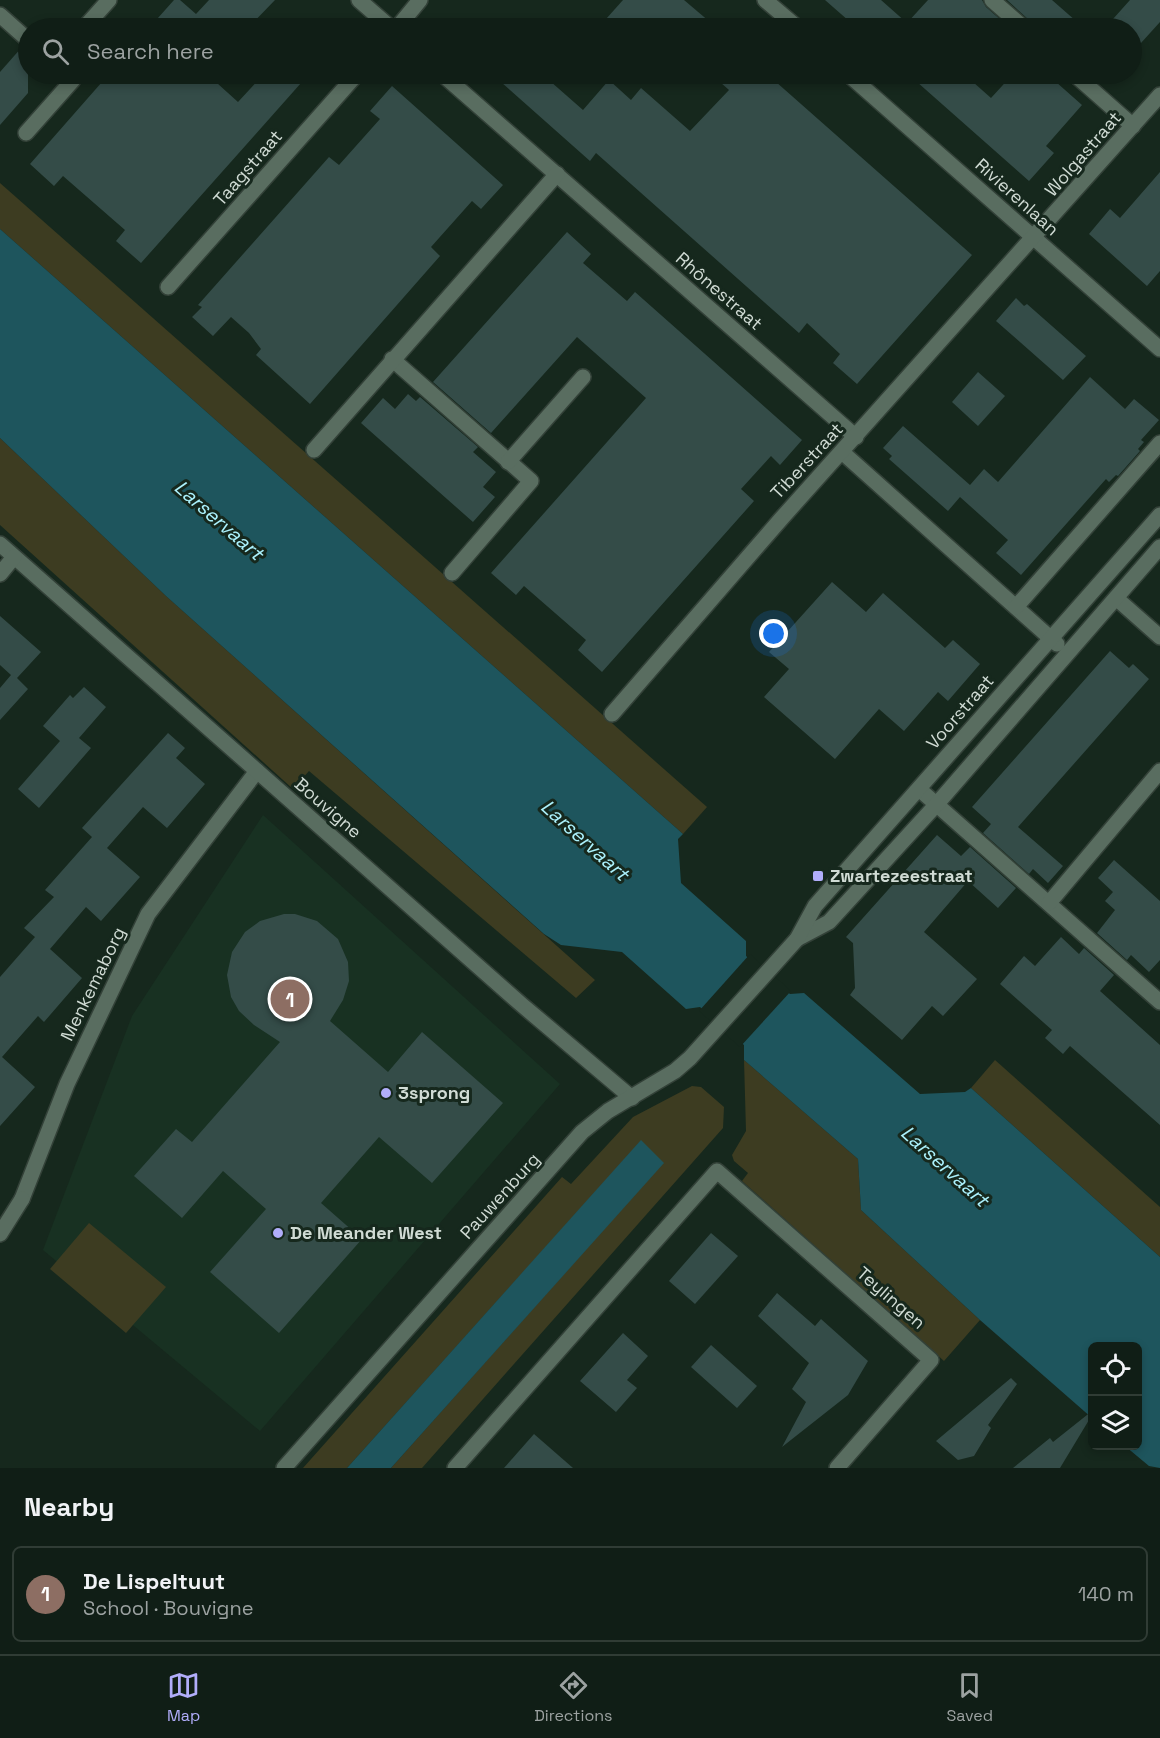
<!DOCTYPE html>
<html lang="en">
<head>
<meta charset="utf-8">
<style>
  :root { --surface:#101e16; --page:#1e2b23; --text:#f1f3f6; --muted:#9ca2a1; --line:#303c35; --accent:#b1adfa }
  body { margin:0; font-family:"Space Grotesk",sans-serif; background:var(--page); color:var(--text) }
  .controls { position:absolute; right:18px; bottom:18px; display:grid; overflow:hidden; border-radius:9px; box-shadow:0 3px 9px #0003 }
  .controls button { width:54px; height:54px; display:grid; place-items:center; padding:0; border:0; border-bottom:2px solid var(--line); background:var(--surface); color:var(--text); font:30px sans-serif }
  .you { position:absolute; left:774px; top:634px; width:21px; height:21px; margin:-15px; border:4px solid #fff; border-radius:50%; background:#1a73e8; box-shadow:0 0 0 9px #1a73e833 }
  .badge { display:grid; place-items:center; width:39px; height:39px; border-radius:50%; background:var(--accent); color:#fff; font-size:20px; font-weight:700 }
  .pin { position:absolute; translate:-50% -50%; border:3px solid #fff; box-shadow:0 2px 6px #0006 }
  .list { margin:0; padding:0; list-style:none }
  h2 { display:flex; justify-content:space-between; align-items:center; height:78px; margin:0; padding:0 24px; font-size:26px }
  h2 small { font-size:20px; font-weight:400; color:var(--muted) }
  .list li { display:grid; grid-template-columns:39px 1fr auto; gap:18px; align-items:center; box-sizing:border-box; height:96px; margin:0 12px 12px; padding:0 12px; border:2px solid var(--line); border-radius:9px }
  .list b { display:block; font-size:22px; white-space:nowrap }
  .list p { margin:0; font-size:20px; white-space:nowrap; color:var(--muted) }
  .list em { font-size:20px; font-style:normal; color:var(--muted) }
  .icon { flex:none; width:33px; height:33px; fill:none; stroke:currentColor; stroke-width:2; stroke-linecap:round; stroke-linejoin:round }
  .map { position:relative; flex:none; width:1160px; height:1468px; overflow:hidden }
  .search { position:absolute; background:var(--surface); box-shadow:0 3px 9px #0003; left:18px; right:18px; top:18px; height:66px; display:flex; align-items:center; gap:15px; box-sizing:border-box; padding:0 21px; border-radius:33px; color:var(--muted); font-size:22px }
  .sheet { height:186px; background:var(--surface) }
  nav { display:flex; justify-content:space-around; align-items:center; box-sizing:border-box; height:84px; border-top:2px solid var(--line); background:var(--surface); font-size:16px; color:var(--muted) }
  nav a { display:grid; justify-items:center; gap:3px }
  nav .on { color:var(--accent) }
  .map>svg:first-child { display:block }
  .built { fill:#183122 }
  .green { fill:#3d3c21 }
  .water { fill:#1e555d }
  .pier { fill:#16281d }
  .building { fill:#344c48 }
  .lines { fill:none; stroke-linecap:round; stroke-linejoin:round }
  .pedestrian-casing { stroke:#334138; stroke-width:18 }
  .minor-casing { stroke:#334138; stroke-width:18 }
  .pedestrian { stroke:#596d60; stroke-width:15 }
  .minor { stroke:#596d60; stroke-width:15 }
  .poi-dot { fill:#b1adfa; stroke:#16281d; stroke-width:2 }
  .labels { text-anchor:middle; stroke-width:6; stroke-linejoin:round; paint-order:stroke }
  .street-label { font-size:18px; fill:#d0dbd4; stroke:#16281d }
  .poi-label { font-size:18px; font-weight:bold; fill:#d0dbd4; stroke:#16281d; text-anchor:start }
  .water-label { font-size:20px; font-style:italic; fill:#abf1fc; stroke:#16281d }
</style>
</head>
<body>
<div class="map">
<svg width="1160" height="1468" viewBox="0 0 1160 1468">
  <rect width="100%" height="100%" fill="#16281d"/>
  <path class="built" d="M 263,815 L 560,1084 L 260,1431 L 43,1250 L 132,1016 Z"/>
  <g class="green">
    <path d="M 0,183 L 707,807 L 683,834 L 0,229 Z"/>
    <path d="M 0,438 L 166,596 L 595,980 L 576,998 L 309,771 L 293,789 L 0,525 Z"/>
    <path d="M 744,1060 L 858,1159 L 861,1210 L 980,1320 L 944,1361 L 742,1181 L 748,1173 L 734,1161 L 732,1155 L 746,1131 Z"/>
    <path d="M 995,1060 L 1160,1207 L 1160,1257 L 971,1088 Z"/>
    <path d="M 692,1086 L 701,1087 L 724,1107 L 723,1128 L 422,1468 L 391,1468 L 663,1163 L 641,1141 L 347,1468 L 303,1468 L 562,1177 L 571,1184 L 633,1117 Z"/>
    <path d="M 89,1223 L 166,1287 L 126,1333 L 50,1269 Z"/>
  </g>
  <g class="water">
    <path d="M 0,229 L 683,834 L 678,839 L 681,883 L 746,941 L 746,956 L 790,994 L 804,993 L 920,1094 L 965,1092 L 971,1088 L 1160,1257 L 1160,1468 L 1149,1466 L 1125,1446 L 1138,1446 L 1138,1346 L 1092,1346 L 1092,1418 L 980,1320 L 861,1210 L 858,1159 L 744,1060 L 744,1045 L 700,1007 L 686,1009 L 622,952 L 561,945 L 544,934 L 166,596 L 0,438 Z"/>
    <path d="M 641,1140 L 664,1163 L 391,1468 L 347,1468 Z"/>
  </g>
  <path class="pier" d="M 750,954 L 791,991 L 740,1047 L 699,1011 Z"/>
  <g class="building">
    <path d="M 174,0 L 180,0 L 196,14 L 209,0 L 275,0 L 248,28 L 149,28 Z"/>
    <path d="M 623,0 L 684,0 L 717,28 L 598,28 Z"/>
    <path d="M 825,0 L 881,0 L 907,23 L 928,0 L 982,0 L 986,7 L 1010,28 L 857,28 Z"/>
    <path d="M 1007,0 L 1052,0 L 1084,28 L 1034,28 L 1030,21 Z"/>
    <path d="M 1130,0 L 1160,0 L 1160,22 L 1131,54 L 1131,28 L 1105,28 Z"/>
    <path d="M 22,47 L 28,49 L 28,93 L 0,125 L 0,72 Z"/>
    <path d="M 109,74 L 207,74 L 238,102 L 264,74 L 309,74 L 141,263 L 116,241 L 125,230 L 63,176 L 54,186 L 30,164 Z"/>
    <path d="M 492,74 L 542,74 L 583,110 L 609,80 L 631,100 L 641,88 L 690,131 L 729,90 L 711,74 L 767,74 L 972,255 L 857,384 L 833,363 L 840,354 L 807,323 L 799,333 L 596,153 L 590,161 Z"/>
    <path d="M 908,74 L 964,74 L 991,98 L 1013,74 L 1047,74 L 1082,105 L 1046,146 L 1054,153 L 1029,181 Z"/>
    <path d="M 392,86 L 503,185 L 481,209 L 472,201 L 431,247 L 440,256 L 310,404 L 256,355 L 261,349 L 249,333 L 231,317 L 213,336 L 192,317 L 202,307 L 198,305 L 329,157 L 339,165 L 380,119 L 370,111 Z"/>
    <path d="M 1160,172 L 1160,271 L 1147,286 L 1089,234 L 1110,209 L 1120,218 Z"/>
    <path d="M 567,232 L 591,254 L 583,263 L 627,301 L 635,292 L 802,440 L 780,465 L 771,456 L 741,489 L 754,501 L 602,672 L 578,650 L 586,640 L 524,586 L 516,595 L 491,573 L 646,398 L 577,337 L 491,433 L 433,382 Z"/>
    <path d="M 1016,298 L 1024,306 L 1027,304 L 1086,356 L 1063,380 L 996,321 Z"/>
    <path d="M 978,372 L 1005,396 L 978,426 L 952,402 Z"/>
    <path d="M 1090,377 L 1125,409 L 1134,399 L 1159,420 L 1141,440 L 1144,442 L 1138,449 L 1140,451 L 1118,476 L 1116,475 L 1109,482 L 1106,479 L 1021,575 L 996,553 L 1008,540 L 960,497 L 948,511 L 889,459 L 892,456 L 883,448 L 903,426 L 970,485 L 984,469 L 998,482 Z"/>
    <path d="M 408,394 L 416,401 L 420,397 L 478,447 L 473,452 L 496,472 L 483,487 L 495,497 L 473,522 L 361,423 L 383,398 L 395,409 Z"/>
    <path d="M 832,582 L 866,612 L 883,593 L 945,648 L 953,640 L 980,664 L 948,701 L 938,692 L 904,731 L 879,709 L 835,759 L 764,697 L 789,669 L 769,652 Z"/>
    <path d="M 0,616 L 41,652 L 17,678 L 28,689 L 0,720 L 0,688 L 11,675 L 0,665 Z"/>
    <path d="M 1110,651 L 1129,668 L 1133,664 L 1149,679 L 1018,827 L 1063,866 L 1048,883 L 1033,869 L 1029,874 L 983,833 L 991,824 L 972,807 Z"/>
    <path d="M 84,687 L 106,707 L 79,738 L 91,748 L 39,808 L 18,789 L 60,741 L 43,726 L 70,695 L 73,698 Z"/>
    <path d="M 168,733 L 185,748 L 176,758 L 205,784 L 167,828 L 143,807 L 107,848 L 140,877 L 101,921 L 86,907 L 50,949 L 82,978 L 44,1022 L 38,1016 L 2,1057 L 35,1087 L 0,1126 L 0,977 L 35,937 L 24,928 L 54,897 L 45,890 L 92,837 L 82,828 Z"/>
    <path d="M 937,835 L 961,856 L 970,847 L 1016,888 L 998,908 L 968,881 L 924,932 L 977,979 L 943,1016 L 932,1006 L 902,1040 L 850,995 L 855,988 L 853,943 L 846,937 Z"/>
    <path d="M 1114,860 L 1160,901 L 1160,960 L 1149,972 L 1131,955 L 1127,960 L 1097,933 L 1115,910 L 1105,901 L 1113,892 L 1098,878 Z"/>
    <path d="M 284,914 L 295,914 L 317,921 L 338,939 L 348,962 L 349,981 L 343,1000 L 330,1021 L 388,1072 L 422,1032 L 503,1103 L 432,1183 L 379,1137 L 321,1203 L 362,1239 L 279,1333 L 210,1272 L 266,1209 L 223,1171 L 182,1218 L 134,1176 L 176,1129 L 192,1142 L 280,1042 L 254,1025 L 239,1011 L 231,997 L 227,975 L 232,952 L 245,932 L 260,921 Z"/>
    <path d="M 1061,937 L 1079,954 L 1084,948 L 1114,975 L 1100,991 L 1160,1045 L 1160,1125 L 1070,1046 L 1063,1054 L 1045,1038 L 1052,1030 L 1000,984 L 1024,956 L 1035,966 Z"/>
    <path d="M 711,1233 L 738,1256 L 695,1304 L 669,1281 Z"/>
    <path d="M 777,1293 L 815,1326 L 821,1319 L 868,1361 L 848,1395 L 782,1447 L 806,1402 L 792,1389 L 809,1363 L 758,1316 Z"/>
    <path d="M 623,1333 L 648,1356 L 627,1380 L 637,1388 L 616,1412 L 580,1381 Z"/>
    <path d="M 711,1345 L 757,1386 L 737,1408 L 691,1367 Z"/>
    <path d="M 1011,1378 L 1017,1384 L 988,1425 L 991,1428 L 974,1456 L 958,1460 L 936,1441 Z"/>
    <path d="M 1092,1411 L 1092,1415 L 1060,1468 L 1013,1468 L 1050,1438 L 1053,1442 Z"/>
    <path d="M 534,1434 L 573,1468 L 504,1468 Z"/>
  </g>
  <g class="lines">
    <defs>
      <path id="pedestrian" d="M 22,1199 L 67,1084 L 148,914 L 257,771"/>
      <g id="minor">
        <path d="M 359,0 L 391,28"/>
        <path d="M 765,0 L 798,28"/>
        <path d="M 992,0 L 1024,28"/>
        <path d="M 0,15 L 28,40"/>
        <path d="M 84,28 L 109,0"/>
        <path d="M 397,28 L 420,0"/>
        <path d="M 442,74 L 856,437"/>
        <path d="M 848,74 L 1160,349"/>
        <path d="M 1074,74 L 1133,126"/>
        <path d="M 26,133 L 73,80 L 66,74"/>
        <path d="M 168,287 L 357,74"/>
        <path d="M 392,359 L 531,481 L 452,573"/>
        <path d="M 314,450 L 557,174"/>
        <path d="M 842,452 L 1057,644"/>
        <path d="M 508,462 L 583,377"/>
        <path d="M 0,544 L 522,1005 L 632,1098"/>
        <path d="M 0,574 L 14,557"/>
        <path d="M 1116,598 L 1160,637"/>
        <path d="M 1016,607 L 1160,443"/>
        <path d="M 612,714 L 781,519 L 1160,95"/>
        <path d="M 919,789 L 1160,1002"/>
        <path d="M 1049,903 L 1160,771"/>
        <path d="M 797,939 L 829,922 L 936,805 L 1160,547"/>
        <path d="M 0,1234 L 22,1199"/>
        <path d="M 284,1468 L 582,1132 L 608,1111 L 675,1071 L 690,1058 L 797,939 L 815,906 L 1160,515"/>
        <path d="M 455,1468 L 717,1171 L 931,1360 L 837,1468"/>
      </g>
    </defs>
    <use href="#pedestrian" class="pedestrian-casing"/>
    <use href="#minor" class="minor-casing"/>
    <use href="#pedestrian" class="pedestrian"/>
    <use href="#minor" class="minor"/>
  </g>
  <g class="poi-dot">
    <rect x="812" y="870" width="12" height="12" rx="3"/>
    <circle cx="386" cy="1093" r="6"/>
    <circle cx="278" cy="1233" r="6"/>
  </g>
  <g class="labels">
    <g class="street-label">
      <text transform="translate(1083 154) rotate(-49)" y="6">Wolgastraat</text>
      <text transform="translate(248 168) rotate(-49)" y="6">Taagstraat</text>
      <text transform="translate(1017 197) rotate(42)" y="6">Rivierenlaan</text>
      <text transform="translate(719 291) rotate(41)" y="6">Rhônestraat</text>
      <text transform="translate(807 461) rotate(-47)" y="6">Tiberstraat</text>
      <text transform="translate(960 712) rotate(-49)" y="6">Voorstraat</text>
      <text transform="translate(328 808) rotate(41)" y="6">Bouvigne</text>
      <text transform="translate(93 984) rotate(-64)" y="6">Menkemaborg</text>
      <text transform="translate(500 1196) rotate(-48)" y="6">Pauwenburg</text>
      <text transform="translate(891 1298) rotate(41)" y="6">Teylingen</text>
    </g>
    <g class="poi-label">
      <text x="830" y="882">Zwartezeestraat</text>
      <text x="398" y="1099">3sprong</text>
      <text x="290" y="1239">De Meander West</text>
    </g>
    <g class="water-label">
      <text transform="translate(219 520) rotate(41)" y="7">Larservaart</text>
      <text transform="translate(585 840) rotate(42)" y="7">Larservaart</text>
      <text transform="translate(945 1166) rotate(42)" y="7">Larservaart</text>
    </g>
  </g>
</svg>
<div class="controls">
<button><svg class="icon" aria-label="locate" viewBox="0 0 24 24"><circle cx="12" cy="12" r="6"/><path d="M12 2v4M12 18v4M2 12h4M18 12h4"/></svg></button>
<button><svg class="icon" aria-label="layers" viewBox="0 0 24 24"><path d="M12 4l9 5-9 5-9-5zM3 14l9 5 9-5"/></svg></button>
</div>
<div class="you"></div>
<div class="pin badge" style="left:290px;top:999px;background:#8d6e63">1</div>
<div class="search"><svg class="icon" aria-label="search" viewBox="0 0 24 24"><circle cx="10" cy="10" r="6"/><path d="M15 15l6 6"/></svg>Search here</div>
</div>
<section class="sheet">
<h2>Nearby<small></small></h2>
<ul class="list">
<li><span class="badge" style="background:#8d6e63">1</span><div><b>De Lispeltuut</b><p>School · Bouvigne</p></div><em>140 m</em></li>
</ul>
</section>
<nav>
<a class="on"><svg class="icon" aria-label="map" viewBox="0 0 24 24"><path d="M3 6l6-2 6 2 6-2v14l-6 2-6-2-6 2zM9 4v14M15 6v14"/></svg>Map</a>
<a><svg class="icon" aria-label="directions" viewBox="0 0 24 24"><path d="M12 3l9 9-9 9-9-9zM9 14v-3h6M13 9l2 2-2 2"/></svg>Directions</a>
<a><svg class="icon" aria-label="saved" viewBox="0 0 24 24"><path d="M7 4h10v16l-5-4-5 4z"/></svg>Saved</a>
</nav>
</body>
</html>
